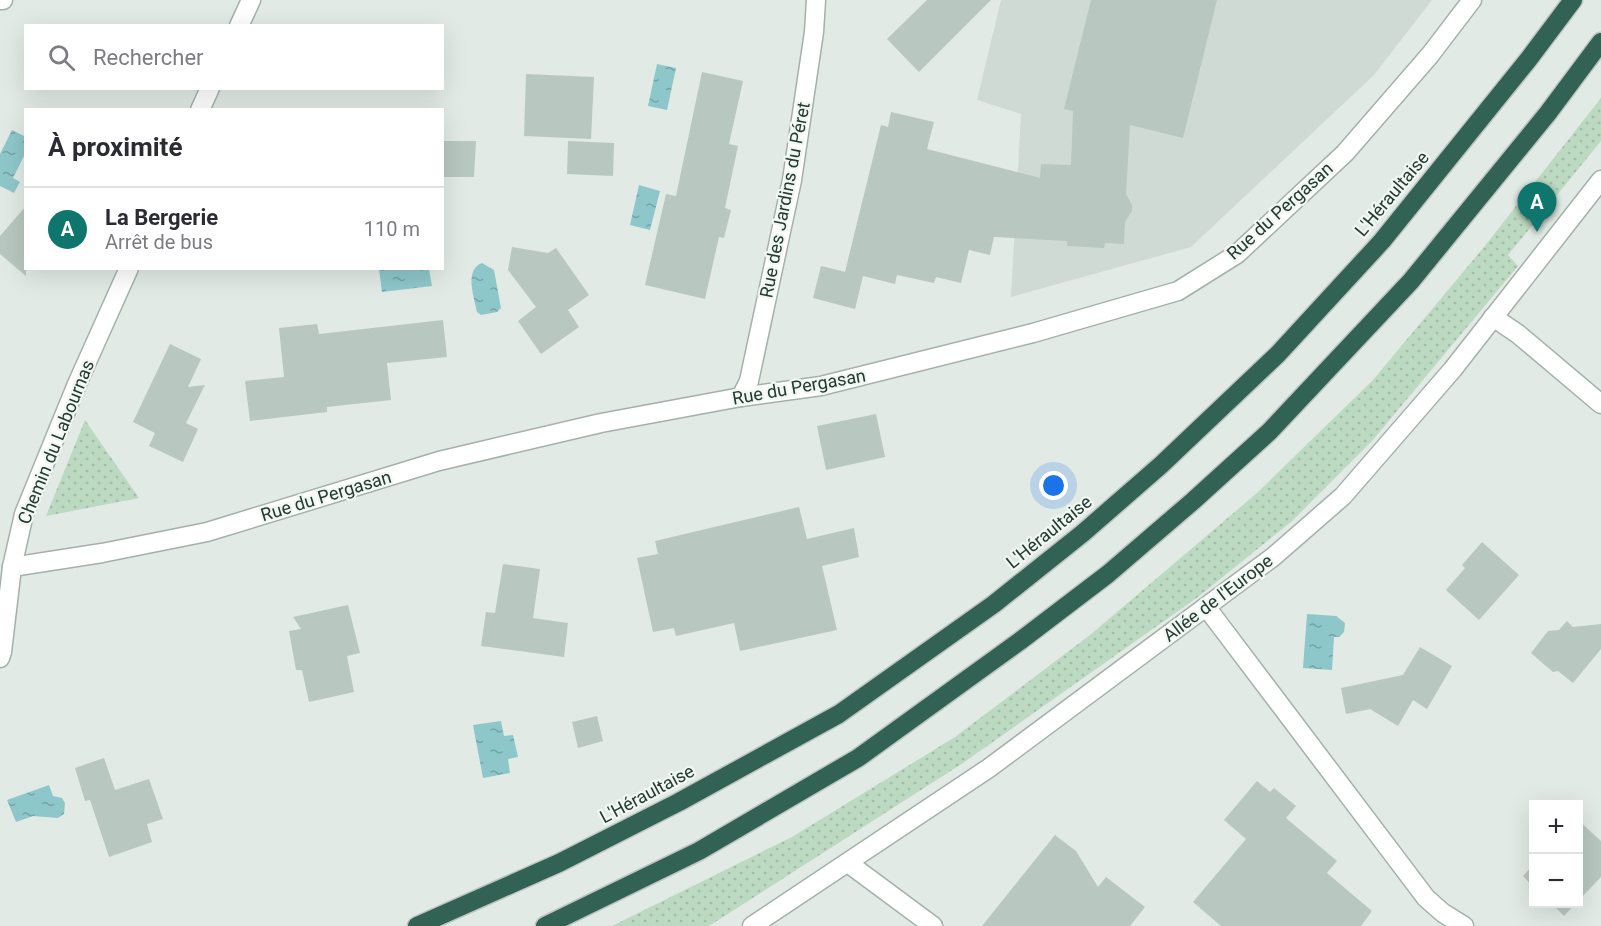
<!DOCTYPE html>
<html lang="fr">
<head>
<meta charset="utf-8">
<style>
  :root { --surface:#fff; --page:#f2f2f3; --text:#2b2b33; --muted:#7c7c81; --line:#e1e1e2; --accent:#0f766e }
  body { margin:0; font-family:Roboto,sans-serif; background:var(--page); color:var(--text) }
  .controls { position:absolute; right:18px; bottom:18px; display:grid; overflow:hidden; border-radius:0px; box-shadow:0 6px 24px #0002 }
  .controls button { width:54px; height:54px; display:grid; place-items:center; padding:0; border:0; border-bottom:2px solid var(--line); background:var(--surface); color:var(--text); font:30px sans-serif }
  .you { position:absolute; left:1054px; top:486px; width:21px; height:21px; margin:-15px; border:4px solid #fff; border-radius:50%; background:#1a73e8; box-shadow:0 0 0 9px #1a73e833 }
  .badge { display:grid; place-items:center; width:39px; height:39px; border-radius:50%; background:var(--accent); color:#fff; font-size:20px; font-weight:700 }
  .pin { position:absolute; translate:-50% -50px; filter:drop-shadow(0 2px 3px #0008) }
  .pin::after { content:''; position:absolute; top:32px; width:21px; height:18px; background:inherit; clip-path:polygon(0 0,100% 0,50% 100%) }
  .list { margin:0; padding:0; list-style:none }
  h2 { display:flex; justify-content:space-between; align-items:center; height:78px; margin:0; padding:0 24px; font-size:26px }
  h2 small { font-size:20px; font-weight:400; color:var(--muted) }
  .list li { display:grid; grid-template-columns:39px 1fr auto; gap:18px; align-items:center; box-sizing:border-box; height:84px; padding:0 24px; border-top:2px solid var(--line) }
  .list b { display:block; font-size:22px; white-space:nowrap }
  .list p { margin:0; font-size:20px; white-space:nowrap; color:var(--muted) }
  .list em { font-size:20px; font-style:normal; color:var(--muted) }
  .icon { flex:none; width:33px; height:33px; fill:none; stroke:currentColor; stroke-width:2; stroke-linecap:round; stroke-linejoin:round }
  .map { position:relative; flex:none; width:1601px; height:926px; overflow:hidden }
  .search { position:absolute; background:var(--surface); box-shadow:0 6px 24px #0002; left:24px; top:24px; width:420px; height:66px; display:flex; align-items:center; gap:15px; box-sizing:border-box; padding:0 21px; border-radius:0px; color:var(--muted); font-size:22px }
  .panel { position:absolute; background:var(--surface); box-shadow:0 6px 24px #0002; left:24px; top:108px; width:420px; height:162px; border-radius:0px }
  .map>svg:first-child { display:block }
  .built { fill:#cfdad4 }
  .grass { fill:url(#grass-dots) }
  .water { fill:url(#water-ripples) }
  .building { fill:#b9c7c1 }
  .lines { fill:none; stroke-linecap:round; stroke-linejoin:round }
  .minor-casing { stroke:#a4b1ab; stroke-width:21 }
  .highway-casing { stroke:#bdc4c1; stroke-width:21 }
  .minor { stroke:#fff; stroke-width:18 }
  .highway { stroke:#326253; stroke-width:18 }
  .labels { text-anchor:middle; stroke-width:4.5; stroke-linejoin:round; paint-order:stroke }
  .street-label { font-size:18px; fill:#233931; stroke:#f1f7f3 }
</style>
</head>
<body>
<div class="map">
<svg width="1601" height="926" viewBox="0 0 1601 926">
  <defs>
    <pattern id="grass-dots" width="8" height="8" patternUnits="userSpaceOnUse" patternTransform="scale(1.5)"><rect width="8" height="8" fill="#bcd9c1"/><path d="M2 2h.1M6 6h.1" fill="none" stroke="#a1bba6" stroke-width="1.8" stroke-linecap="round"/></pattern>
    <pattern id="water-ripples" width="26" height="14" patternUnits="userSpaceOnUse" patternTransform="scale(1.5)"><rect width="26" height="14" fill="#8ec7ca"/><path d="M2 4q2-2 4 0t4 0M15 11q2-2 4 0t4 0" fill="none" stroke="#74a3a5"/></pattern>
  </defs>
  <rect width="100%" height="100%" fill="#e1eae5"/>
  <path class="built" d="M 1001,0 L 1432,0 L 1374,75 L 1191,247 L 1011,297 L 1021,114 L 977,100 Z"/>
  <g class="grass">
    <path d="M 1601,98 L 1601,141 L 1508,255 L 1518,266 L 1372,441 L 1292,521 L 1198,597 L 963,763 L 709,926 L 612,926 L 792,837 L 955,737 L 1090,635 L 1257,493 L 1373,380 L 1484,247 Z"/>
    <path d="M 85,420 L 139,498 L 46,516 Z"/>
  </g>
  <g class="water">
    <path d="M 657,64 L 676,68 L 667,110 L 648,106 Z"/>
    <path d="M 12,130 L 26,137 L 25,154 L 13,178 L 20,182 L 14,193 L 0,186 L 0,154 Z"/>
    <path d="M 639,185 L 660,191 L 650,230 L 630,225 Z"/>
    <path d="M 482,263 L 494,270 L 501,308 L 497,312 L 481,315 L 477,312 C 474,296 464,270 482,263 Z"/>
    <path d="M 379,269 L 429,269 L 432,286 L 382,292 Z"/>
    <path d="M 1307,614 L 1336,616 L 1345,623 L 1344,632 L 1339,637 L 1334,637 L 1332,670 L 1303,668 Z"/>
    <path d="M 501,721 L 504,736 L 513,735 L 518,757 L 508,759 L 510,773 L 483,778 L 473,725 Z"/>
    <path d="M 49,785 L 53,796 L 62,798 L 65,803 L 64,814 L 58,818 L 33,816 L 16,822 L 7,800 Z"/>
  </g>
  <g class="building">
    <path d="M 927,0 L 991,0 L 919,72 L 887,39 Z"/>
    <path d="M 1091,0 L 1217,0 L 1183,138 L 1130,125 L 1126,194 L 1132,205 L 1132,211 L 1125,222 L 1124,244 L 1105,243 L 1104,248 L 1067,246 L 1067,241 L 994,237 L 990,255 L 969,250 L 961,283 L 936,277 L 934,283 L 897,275 L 895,284 L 863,276 L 855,309 L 813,298 L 821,266 L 858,275 L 845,272 L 881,125 L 888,127 L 891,112 L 934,122 L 927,149 L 1040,178 L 1041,164 L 1071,165 L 1073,111 L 1064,109 Z"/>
    <path d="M 702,72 L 743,81 L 729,144 L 738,146 L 725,208 L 731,210 L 724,238 L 719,237 L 705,299 L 645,285 L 666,194 L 676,196 Z"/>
    <path d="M 526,74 L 594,77 L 591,139 L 524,136 Z"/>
    <path d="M 442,141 L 476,141 L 474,177 L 442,177 Z"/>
    <path d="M 568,141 L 614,143 L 613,176 L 567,174 Z"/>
    <path d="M 26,206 L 26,276 L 0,254 L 0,236 Z"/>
    <path d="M 512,247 L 548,253 L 556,248 L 589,295 L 568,310 L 579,327 L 541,354 L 518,321 L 536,307 L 508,270 Z"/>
    <path d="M 443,320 L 447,357 L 387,363 L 391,400 L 327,407 L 327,412 L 250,421 L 245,381 L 284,377 L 279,328 L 317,324 L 319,334 Z"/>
    <path d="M 170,344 L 201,359 L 188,387 L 205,385 L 186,423 L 198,429 L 183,462 L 149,446 L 155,433 L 133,422 Z"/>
    <path d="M 876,414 L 885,457 L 826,470 L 817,426 Z"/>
    <path d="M 799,507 L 807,539 L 854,528 L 859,557 L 822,566 L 837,630 L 740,651 L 734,623 L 676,636 L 674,628 L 653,632 L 637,558 L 658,554 L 655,541 Z"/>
    <path d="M 1482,542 L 1519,575 L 1479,620 L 1446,590 L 1465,568 L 1462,565 Z"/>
    <path d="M 503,564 L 540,569 L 533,618 L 568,623 L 564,657 L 481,646 L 486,612 L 495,613 Z"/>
    <path d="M 348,605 L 360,653 L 347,656 L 354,692 L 309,702 L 302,670 L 296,670 L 289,631 L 301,629 L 293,617 Z"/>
    <path d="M 1567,621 L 1573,627 L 1601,624 L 1601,649 L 1573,683 L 1558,671 L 1553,672 L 1531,653 L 1548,631 L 1559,630 Z"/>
    <path d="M 1420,647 L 1452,666 L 1427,709 L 1413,700 L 1398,726 L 1370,709 L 1346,714 L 1341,688 L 1403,675 Z"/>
    <path d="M 597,716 L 603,741 L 578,748 L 572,722 Z"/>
    <path d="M 104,758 L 115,790 L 149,779 L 163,819 L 147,824 L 152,842 L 109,857 L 90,800 L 85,801 L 75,768 Z"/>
    <path d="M 1257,781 L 1270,792 L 1274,788 L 1296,806 L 1286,818 L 1337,861 L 1327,873 L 1372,911 L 1361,926 L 1221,926 L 1193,902 L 1246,839 L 1224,820 Z"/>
    <path d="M 1578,820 L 1601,841 L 1601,877 L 1578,901 Z"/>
    <path d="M 1055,835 L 1076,851 L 1098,887 L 1106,877 L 1145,907 L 1130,926 L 982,926 Z"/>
    <path d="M 1533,865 L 1533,887 L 1523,876 Z"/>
    <path d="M 1551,903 L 1576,903 L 1564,916 Z"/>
  </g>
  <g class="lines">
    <defs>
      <g id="minor">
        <path d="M 0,0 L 3,0"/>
        <path d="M 239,26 L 251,0"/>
        <path d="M 200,110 L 210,88"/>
        <path d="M 1493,317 L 1518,334 L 1601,404"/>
        <path d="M 741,397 L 749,381 L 792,180 L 814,32 L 816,0"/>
        <path d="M 12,567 L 102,553 L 207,532 L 439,461 L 601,423 L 741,397 L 821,386 L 1033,333 L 1178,291 L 1237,254 L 1345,153 L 1430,55 L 1472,0"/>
        <path d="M 1207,608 L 1426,898 L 1443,913 L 1464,926"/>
        <path d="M 0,658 L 2,652 L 12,567 L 24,514 L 77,384 L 129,268"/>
        <path d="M 848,863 L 933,926"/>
        <path d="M 752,926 L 989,768 L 1273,557 L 1343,496 L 1453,369 L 1601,180"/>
      </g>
      <g id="highway">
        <path d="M 417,926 L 559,863 L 679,802 L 839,714 L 994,604 L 1083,533 L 1161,465 L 1278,354 L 1382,241 L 1528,60 L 1573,0"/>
        <path d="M 545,926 L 699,851 L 858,758 L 1020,641 L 1108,574 L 1193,501 L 1269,432 L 1411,281 L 1548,113 L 1601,42"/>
      </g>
    </defs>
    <use href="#minor" class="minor-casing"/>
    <use href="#highway" class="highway-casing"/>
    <use href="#minor" class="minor"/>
    <use href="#highway" class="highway"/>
  </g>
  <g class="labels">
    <g class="street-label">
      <text transform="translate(1392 194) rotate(-50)" y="6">L'Héraultaise</text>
      <text transform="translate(785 200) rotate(-79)" y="6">Rue des Jardins du Péret</text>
      <text transform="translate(1280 211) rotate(-42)" y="6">Rue du Pergasan</text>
      <text transform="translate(799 387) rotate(-10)" y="6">Rue du Pergasan</text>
      <text transform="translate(56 442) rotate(-68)" y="6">Chemin du Labournas</text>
      <text transform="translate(326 496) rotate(-17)" y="6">Rue du Pergasan</text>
      <text transform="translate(1049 532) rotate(-39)" y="6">L'Héraultaise</text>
      <text transform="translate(1218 598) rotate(-37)" y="6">Allée de l'Europe</text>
      <text transform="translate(647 794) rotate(-28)" y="6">L'Héraultaise</text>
    </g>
  </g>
</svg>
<div class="controls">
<button>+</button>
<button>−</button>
</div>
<div class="you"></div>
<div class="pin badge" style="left:1537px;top:232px">A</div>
<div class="search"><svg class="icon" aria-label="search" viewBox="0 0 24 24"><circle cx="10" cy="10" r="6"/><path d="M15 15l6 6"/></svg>Rechercher</div>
<section class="panel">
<h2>À proximité<small></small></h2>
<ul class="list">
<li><span class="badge">A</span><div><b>La Bergerie</b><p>Arrêt de bus</p></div><em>110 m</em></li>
</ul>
</section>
</div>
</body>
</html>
